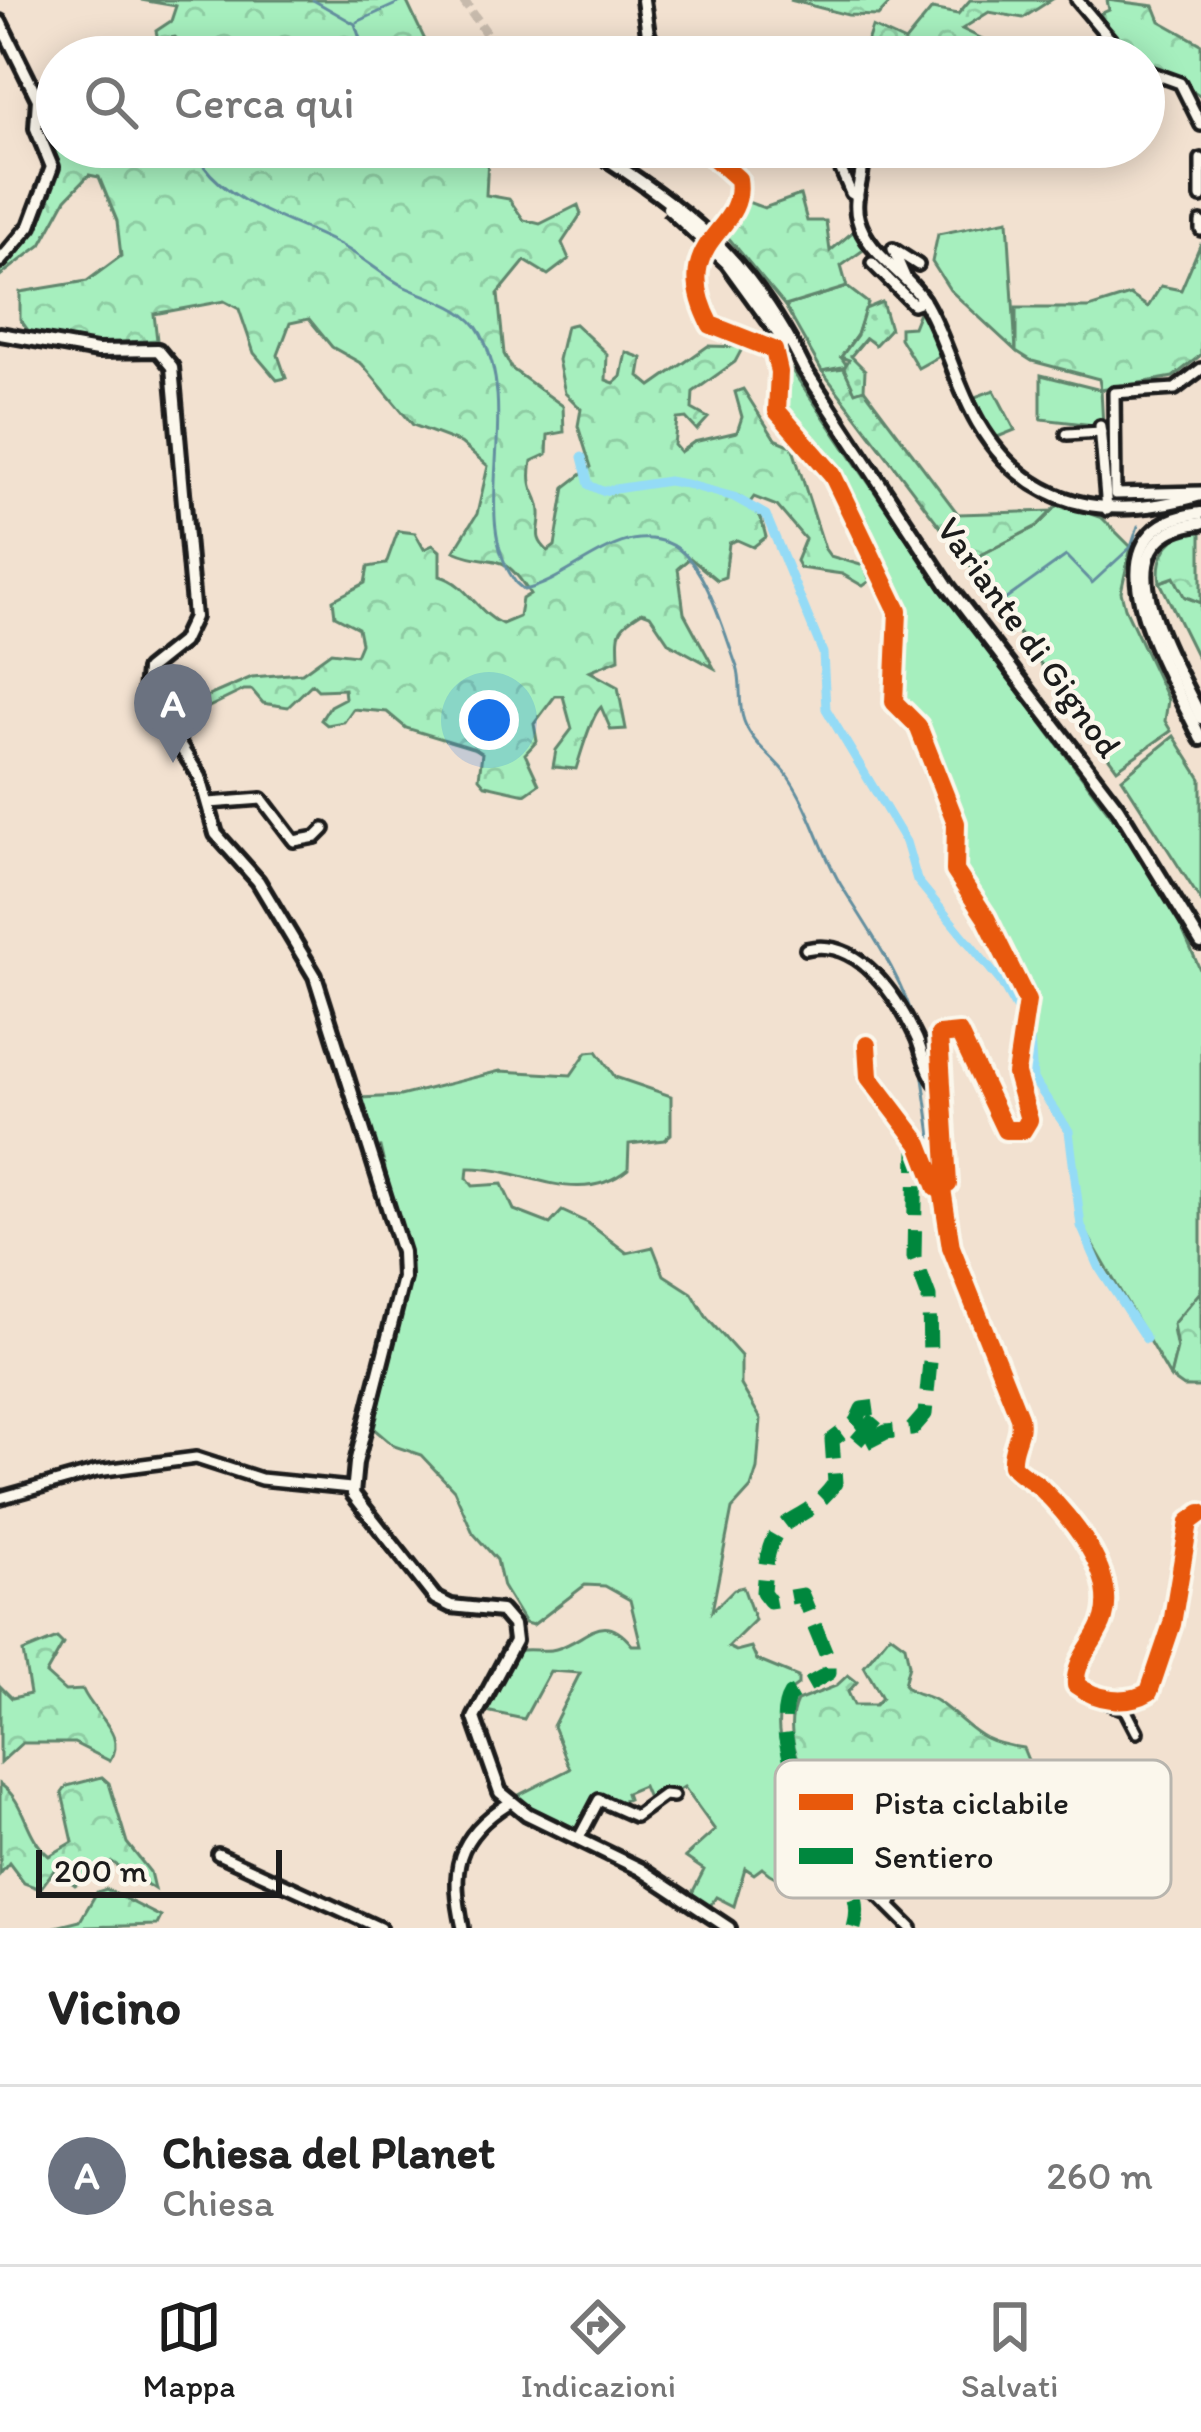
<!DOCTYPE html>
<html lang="it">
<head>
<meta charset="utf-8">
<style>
  :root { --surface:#fff; --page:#f2f2f2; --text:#222; --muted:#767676; --line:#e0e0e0; --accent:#1c1c1c }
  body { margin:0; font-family:Itim,sans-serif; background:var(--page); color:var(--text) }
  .scale { position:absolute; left:36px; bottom:30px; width:246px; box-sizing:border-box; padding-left:12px; border:6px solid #1c1c1c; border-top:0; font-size:33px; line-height:42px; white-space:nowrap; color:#1c1c1c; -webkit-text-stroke:9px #fbf7ec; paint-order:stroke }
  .you { position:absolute; left:489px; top:720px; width:42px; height:42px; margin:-30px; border:9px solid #fff; border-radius:50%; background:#1a73e8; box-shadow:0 0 0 18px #1a73e833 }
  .badge { display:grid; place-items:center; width:78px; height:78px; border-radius:50%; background:var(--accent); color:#fff; font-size:39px; font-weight:700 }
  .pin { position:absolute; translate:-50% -99px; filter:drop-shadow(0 3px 6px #0008) }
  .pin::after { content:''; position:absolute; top:63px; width:42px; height:36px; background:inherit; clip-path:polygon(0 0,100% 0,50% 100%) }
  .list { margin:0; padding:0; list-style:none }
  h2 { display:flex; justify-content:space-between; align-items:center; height:156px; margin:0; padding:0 48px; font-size:51px }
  h2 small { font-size:39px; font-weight:400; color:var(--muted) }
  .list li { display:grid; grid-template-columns:78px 1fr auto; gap:36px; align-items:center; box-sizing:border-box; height:180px; padding:0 48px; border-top:3px solid var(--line) }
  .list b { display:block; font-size:45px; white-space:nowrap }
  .list p { margin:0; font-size:39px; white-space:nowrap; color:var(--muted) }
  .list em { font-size:39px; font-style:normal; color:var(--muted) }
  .icon { flex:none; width:66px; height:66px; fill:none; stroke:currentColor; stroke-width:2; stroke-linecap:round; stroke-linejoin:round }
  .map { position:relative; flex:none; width:1201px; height:1928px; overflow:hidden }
  .search { position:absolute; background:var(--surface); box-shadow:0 6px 30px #0003; left:36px; right:36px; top:36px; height:132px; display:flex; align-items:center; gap:30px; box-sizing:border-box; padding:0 42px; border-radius:66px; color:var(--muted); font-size:45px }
  .sheet { height:336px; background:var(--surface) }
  nav { display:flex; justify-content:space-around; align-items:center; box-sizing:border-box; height:168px; border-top:3px solid var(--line); background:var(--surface); font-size:33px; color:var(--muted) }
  nav a { display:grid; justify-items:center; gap:6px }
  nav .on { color:var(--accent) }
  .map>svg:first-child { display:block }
  .grass { fill:#a6efbe; stroke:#61866d; stroke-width:3 }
  .forest { fill:url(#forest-crowns); stroke:#61866d; stroke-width:3 }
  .park { fill:url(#park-dots); stroke:#61866d; stroke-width:3 }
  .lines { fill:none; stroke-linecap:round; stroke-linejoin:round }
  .stream { stroke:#648f9f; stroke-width:3 }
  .canal { stroke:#94dbf6; stroke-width:9 }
  .major-tunnel { stroke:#c7baac; stroke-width:10; stroke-dasharray:10 5; stroke-linecap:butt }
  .minor-casing { stroke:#1c1c1c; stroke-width:18 }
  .major-casing { stroke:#1c1c1c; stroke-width:20 }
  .minor { stroke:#fbf7ec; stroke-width:9 }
  .major { stroke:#fbf7ec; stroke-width:10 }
  .major-bridge-casing { stroke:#1c1c1c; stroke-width:20; stroke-linecap:butt }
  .major-bridge { stroke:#fbf7ec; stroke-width:10 }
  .quiet { stroke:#00873e; stroke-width:15; stroke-dasharray:30 15; stroke-linecap:butt }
  .cycleway-casing { stroke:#fbf7ec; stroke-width:26 }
  .cycleway { stroke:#e8590c; stroke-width:18 }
  .labels { text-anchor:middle; stroke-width:9; stroke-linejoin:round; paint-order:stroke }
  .street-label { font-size:36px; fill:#1c1c1c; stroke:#fbf7ec }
  .key { fill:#fbf7ec; stroke:#b8b5ae; stroke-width:3 }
  .key-label { font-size:33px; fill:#1c1c1c }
</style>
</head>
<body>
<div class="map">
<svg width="1201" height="1928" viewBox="0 0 1201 1928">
  <defs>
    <pattern id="forest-crowns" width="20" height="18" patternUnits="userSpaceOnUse" patternTransform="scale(3)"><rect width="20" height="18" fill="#a6efbe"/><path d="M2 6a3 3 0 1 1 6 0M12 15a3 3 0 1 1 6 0" fill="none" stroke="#8ecca3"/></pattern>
    <pattern id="park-dots" width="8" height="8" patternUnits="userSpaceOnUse" patternTransform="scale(3)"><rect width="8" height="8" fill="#a6efbe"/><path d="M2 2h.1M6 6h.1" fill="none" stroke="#8ecca3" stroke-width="1.8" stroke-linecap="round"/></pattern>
  </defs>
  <rect width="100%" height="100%" fill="#f2e1d0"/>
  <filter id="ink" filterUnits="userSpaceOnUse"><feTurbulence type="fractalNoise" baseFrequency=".00833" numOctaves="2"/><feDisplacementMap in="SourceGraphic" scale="24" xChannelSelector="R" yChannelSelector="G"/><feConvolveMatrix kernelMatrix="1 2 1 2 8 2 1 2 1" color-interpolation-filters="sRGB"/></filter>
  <g filter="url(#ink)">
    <g class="grass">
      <path d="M 1008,220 L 1016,351 L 950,290 L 932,262 L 938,234 Z"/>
      <path d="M 847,287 L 868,303 L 857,335 L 841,357 L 847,366 L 822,371 L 785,306 Z"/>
      <path d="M 921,307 L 943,354 L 918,368 L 900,338 L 900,328 L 913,327 Z"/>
      <path d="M 791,369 L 936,582 L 1131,842 L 1179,922 L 1201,972 L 1201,1291 L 1173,1329 L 1177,1349 L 1170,1377 L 1083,1227 L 1071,1134 L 1033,1076 L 1032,996 L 957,865 L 965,837 L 962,824 L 922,724 L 904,711 L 897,691 L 904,606 L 836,475 L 781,411 L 783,374 Z"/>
      <path d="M 1041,375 L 1101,390 L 1103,426 L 1041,419 Z"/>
      <path d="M 994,390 L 1015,430 L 995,438 L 972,398 Z"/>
      <path d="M 1060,503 L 1102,518 L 1131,547 L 1121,592 L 1125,608 L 1168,700 L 1165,721 L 1171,731 L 1117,769 L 967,562 L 1037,526 Z"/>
      <path d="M 1174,577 L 1185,597 L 1201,603 L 1201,665 L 1160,582 Z"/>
      <path d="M 1174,736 L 1201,779 L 1201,901 L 1122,778 Z"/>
      <path d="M 597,1051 L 615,1077 L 671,1096 L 671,1134 L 664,1140 L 629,1144 L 628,1169 C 578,1210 522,1166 468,1168 L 467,1178 L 473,1186 L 502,1184 L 514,1210 L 550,1224 L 562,1211 L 588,1223 L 627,1253 L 653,1247 L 664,1275 L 692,1293 L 707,1318 L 741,1356 L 741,1385 L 761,1419 L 757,1469 L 751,1488 L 732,1509 L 712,1611 L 734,1589 L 743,1587 L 755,1620 L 728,1647 L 736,1651 L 751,1647 L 757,1660 L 798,1677 L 798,1685 C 752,1715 800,1790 815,1828 L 810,1834 L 816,1850 L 822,1847 L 831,1868 C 804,1880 786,1890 762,1868 L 754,1874 L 745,1868 L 734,1906 L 716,1897 L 710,1906 L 690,1897 L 704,1870 L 685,1857 L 715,1830 L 684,1787 L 676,1792 L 668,1789 L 650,1803 L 643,1786 L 626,1793 L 628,1799 L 618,1803 L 603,1794 L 577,1830 L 513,1798 L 570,1769 L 553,1726 L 580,1673 L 550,1671 L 524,1719 L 481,1710 L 517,1651 C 530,1647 544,1653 556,1649 C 588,1640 602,1608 632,1645 L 641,1645 L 630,1600 L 605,1586 L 585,1585 L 533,1625 L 525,1623 L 503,1587 L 497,1560 L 473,1533 L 454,1490 L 421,1455 L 394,1446 L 374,1429 L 409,1272 L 380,1147 L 374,1148 L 361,1098 L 400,1096 L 500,1071 L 571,1075 L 587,1052 Z"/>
    </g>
    <g class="forest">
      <path d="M 141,0 L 406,0 L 433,57 L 179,57 L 181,43 L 175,37 L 158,40 L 156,31 L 171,21 L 176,6 Z"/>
      <path d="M 790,0 L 893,0 L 878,16 L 848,15 Z"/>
      <path d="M 970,0 L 1051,0 L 1023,18 L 989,12 L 962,29 L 1020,57 L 871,57 L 864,51 L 872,27 L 905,42 L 932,9 L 958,14 Z"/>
      <path d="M 1107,0 L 1154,6 L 1160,21 L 1201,44 L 1201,96 L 1114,40 L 1100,14 L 1109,10 Z"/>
      <path d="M 55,77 L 57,147 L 352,147 L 362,153 L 453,147 L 463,157 L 488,157 L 486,195 L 509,199 L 524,220 L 540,224 L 578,205 L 581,214 L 562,243 L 569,259 L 548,275 L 525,261 L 498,294 L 504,354 L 512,369 L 563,406 L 564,432 L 548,435 L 547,454 L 532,461 C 526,493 540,493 540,513 C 541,531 532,536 548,551 L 555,546 L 565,487 L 591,467 L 578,426 L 581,409 L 565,393 L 558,360 L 566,326 L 575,324 L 607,354 L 606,380 L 614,383 L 621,377 L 626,352 L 642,358 L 639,376 L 651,386 L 708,346 L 743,347 L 735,362 L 693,392 L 692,409 L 708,418 L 697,430 L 686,418 L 677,419 L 674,445 L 680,452 L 694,442 L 737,432 L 742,417 L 735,392 L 743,389 L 775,439 L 792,446 L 825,549 L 830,556 L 864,566 L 870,581 L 863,586 L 842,574 L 800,568 L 796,561 L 805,539 L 777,506 L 754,497 L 749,504 L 761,518 L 766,537 L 753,547 L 737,540 L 729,543 L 725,577 L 717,580 L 690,558 L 678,568 L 684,613 L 714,668 L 669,643 L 650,615 L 642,612 C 616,628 618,631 619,659 L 589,671 L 618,687 L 626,729 L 611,730 L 601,707 C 591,716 581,754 576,769 L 553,767 L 556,750 L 572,729 L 563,696 L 555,696 L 534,724 L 537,741 L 525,754 L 539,784 L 525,794 L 485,785 L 479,778 L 482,753 L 476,749 L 406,728 L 387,712 L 353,709 L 344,722 L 327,725 L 321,720 L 330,706 L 345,698 L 344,689 L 318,690 L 312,684 L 288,707 L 263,703 L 252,690 L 244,690 L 174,724 L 169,718 L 174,711 L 252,677 L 302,673 L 331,652 L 356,655 L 361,643 L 358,628 L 335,616 L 333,600 L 365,583 L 368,567 L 386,564 L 398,531 L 415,533 L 424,549 L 433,545 L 440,551 L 440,576 C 468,584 477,613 502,624 L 519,617 L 522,599 L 530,594 C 500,545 494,569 454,551 L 477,514 L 488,466 L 461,443 L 413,425 L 362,364 L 332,347 L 309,319 L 290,323 L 278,355 L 286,378 L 277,380 L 254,353 L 239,309 L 224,301 L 154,314 L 157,340 L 85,345 L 30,333 L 20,319 L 20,292 L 87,281 L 121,256 L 117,221 L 99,177 L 89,175 L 66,199 L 41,245 L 0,276 L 0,267 L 32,230 L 58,160 L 42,129 L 47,104 L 41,87 Z"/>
      <path d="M 800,195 L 807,221 L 826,221 L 830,251 L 855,230 L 869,246 L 841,266 L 847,287 L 785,306 L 727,236 L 748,202 L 764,208 Z"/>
      <path d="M 1201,243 L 1201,355 L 1173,377 L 1101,390 L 1099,379 L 1032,361 L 1016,351 L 1016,308 L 1089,308 L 1130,295 L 1148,307 L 1161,286 L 1181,290 Z"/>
      <path d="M 844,368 L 855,391 L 864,389 L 958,514 L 1052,511 L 1037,526 L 967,562 L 822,371 Z"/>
      <path d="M 1201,528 L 1201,603 L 1184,596 L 1174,577 L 1160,582 C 1155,552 1173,533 1201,528 Z"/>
      <path d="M 1201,1291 L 1201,1387 L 1184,1387 L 1170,1377 L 1177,1348 L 1173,1324 Z"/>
      <path d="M 890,1634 L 905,1645 L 909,1665 L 904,1684 C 913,1696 926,1693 938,1702 C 974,1727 973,1741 1023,1748 L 1030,1765 L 927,1829 L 907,1829 L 872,1813 L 855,1821 L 842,1845 L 832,1846 C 825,1800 775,1746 797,1701 L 836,1686 L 848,1675 L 857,1682 L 848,1692 L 854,1705 L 875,1705 L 882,1698 L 864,1666 Z"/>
      <path d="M 57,1638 L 63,1644 L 46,1674 L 65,1691 L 83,1690 C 94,1715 128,1734 110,1761 L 74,1743 L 22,1743 L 0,1763 L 0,1686 L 12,1698 L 30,1694 L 23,1652 Z"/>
      <path d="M 102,1777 L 109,1783 L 127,1843 L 150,1872 L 154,1889 L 112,1862 L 75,1885 L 55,1869 L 40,1889 L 24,1883 L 9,1863 L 0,1874 L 0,1784 C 26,1801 24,1835 49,1856 L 73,1842 L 62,1793 L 67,1786 Z"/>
      <path d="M 106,1889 L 161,1917 L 157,1925 L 52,1928 L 80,1921 L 97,1892 Z"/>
    </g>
    <path class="park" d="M 882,302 L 890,329 L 875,345 L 866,338 L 851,356 L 865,370 L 864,389 L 855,392 L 844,368 L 849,360 L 841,357 L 857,335 L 865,309 Z"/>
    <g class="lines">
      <g class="stream">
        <path d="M 313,0 L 355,24 L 366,57"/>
        <path d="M 357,22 L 405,0"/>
        <path d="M 210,147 L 203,165 C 234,208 297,221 344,247 C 365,259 383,276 405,287 C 431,299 467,307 481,334 C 523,415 467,516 516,583 L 524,590 C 573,580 615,523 668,543 C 705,557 724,633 737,667 C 743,684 737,703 744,721 C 753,746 775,757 789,778 C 812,812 821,852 841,885 C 870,932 902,976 917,1030"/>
        <path d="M 995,607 L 1066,556 L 1092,583 L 1131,547 L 1138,526"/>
        <path d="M 921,1064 L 933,1149"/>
      </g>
      <path class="canal" d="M 582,457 L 589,485 L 602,491 L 668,481 L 686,484 L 734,497 L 766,515 L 823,653 L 826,709 L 906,842 L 917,880 L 1001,982 L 1021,1017 L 1030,1037 L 1033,1079 L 1069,1131 L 1081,1226 L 1100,1269 L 1146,1339"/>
      <path class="major-tunnel" d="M 463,0 L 503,57"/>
      <defs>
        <g id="minor">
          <path d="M 1077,0 L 1125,57"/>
          <path d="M 1144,70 L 1180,83 L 1201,125"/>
          <path d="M 702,147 L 738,179 C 747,235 666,238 711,325 L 774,350 L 779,372 L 777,411 L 832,474 L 898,611 L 894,702 L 918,726 L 956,823 L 955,871 L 986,918 L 1027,1001 L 1016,1074 L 1029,1120 L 1023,1130 L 1005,1130 L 959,1033 L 939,1035 L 948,1184 L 937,1188 L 920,1144 L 869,1077 L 867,1045"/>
          <path d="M 831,147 L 851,193 L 858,197"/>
          <path d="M 1201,159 L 1201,197"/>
          <path d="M 1201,222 L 1201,230"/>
          <path d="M 872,263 L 913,304 L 924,300"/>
          <path d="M 906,279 L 893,249 L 918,265"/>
          <path d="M 1201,369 L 1175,389 L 1114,393 L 1115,494 L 1201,492"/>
          <path d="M 1100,426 L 1107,510"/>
          <path d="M 1067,434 L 1101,432"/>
          <path d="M 209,803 L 262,799 L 294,841 L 316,837 L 324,829"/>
          <path d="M 806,949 C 859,936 898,998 917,1039 C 924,1057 928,1078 942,1090"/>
          <path d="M 942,1189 L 951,1247 L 1019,1417 C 1023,1435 1010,1446 1012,1465 C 1020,1475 1031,1479 1041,1488 C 1071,1518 1117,1572 1104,1618 C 1097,1643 1074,1657 1076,1685 C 1096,1700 1127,1705 1149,1692 L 1172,1624 L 1189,1522 L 1201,1513"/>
          <path d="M 0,1498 L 97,1471 L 196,1458 L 261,1479 L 351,1488"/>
          <path d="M 1094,1697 L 1125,1709 L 1137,1732"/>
          <path d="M 580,1836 L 599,1800 L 635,1816 L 664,1795 L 673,1796"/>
          <path d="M 218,1854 L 380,1928"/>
          <path d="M 853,1885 L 867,1884 L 911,1928"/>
          <path d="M 890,1906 L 900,1880 L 920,1869"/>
          <path d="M 463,1928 C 450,1870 455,1837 509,1803"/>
        </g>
        <g id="major">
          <path d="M 643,0 L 648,34 L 659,57"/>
          <path d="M 0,22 L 38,99 L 36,128 L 52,167 L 30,226 L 0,261"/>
          <path d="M 584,147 L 607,159"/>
          <path d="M 860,147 C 868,172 851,195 858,219 C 867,255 909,274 926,305 C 947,342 956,385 978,423 C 1030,512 1112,521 1201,495"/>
          <path d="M 0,334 L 97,351 L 158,350 L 172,367 L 194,617 L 182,642 L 147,670 L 145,692 L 200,777 L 216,834 L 258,881 L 315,976 L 402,1252 L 403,1278 L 356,1463 L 353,1494 L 435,1598 L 451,1606 L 501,1611 L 513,1625 L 515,1641 L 474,1718 L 500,1792 L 527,1814 L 640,1869 L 729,1928"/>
          <path d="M 805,370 L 947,585 L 1118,808 L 1201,943"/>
          <path d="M 1201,513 C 1073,527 1173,678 1201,739"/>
          <path d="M 1201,523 C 1091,535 1177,665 1201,718"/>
        </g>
      </defs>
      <use href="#minor" class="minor-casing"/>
      <use href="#major" class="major-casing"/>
      <use href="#minor" class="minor"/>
      <use href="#major" class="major"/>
      <defs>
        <g id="major-bridge">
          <path d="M 607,159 C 701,220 755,268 805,370"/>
          <path d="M 668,208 L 727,263 L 785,343"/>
        </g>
      </defs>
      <use href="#major-bridge" class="major-bridge-casing"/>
      <use href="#major-bridge" class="major-bridge"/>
      <path class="quiet" d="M 854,1928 C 864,1894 844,1880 829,1853 C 811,1818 769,1729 790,1695 L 829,1673 L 829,1661 L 802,1595 L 770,1601 L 763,1592 C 769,1499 796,1537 835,1483 L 832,1440 L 856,1422 L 862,1409 L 876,1407 L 879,1415 L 855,1443 L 861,1445 L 886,1432 L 912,1429 L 925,1414 L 930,1362 L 929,1297 L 914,1257 L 916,1149"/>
      <defs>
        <g id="cycleway">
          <path d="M 702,147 L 738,179 C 747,235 666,238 711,325 L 774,350 L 779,372 L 777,411 L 832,474 L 898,611 L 894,702 L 918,726 L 956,823 L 955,871 L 986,918 L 1027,1001 L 1016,1074 L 1029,1120 L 1023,1130 L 1005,1130 L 959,1033 L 939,1035 L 948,1184 L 937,1188 L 920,1144 L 869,1077 L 867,1045"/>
          <path d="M 942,1189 L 951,1247 L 1019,1417 C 1023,1435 1010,1446 1012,1465 C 1020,1475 1031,1479 1041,1488 C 1071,1518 1117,1572 1104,1618 C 1097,1643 1074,1657 1076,1685 C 1096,1700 1127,1705 1149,1692 L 1172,1624 L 1189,1522 L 1201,1513"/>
        </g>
      </defs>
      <use href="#cycleway" class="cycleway-casing"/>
      <use href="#cycleway" class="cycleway"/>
    </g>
  </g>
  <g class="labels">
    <g class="street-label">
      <text transform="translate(1030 637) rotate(54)" y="13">Variante di Gignod</text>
    </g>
  </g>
  <rect x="775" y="1760" width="396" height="138" rx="18" class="key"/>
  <rect x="799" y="1794" width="54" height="16" fill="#e8590c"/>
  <rect x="799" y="1848" width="54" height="16" fill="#00873e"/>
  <g class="key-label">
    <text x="874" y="1814">Pista ciclabile</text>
    <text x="874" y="1868">Sentiero</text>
  </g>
</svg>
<div class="scale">200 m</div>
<div class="you"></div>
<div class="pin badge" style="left:173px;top:763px;background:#6b7280">A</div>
<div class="search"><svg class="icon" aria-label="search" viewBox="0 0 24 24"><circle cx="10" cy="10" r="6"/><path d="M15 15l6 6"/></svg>Cerca qui</div>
</div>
<section class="sheet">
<h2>Vicino<small></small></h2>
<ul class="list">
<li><span class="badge" style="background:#6b7280">A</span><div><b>Chiesa del Planet</b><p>Chiesa</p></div><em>260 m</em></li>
</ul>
</section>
<nav>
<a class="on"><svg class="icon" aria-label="map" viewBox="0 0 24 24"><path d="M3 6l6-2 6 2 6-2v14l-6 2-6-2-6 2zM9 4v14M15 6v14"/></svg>Mappa</a>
<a><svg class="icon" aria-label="directions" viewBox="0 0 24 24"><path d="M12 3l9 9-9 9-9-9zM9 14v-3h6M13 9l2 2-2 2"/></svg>Indicazioni</a>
<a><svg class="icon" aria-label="saved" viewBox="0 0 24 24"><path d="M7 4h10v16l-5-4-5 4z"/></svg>Salvati</a>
</nav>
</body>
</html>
